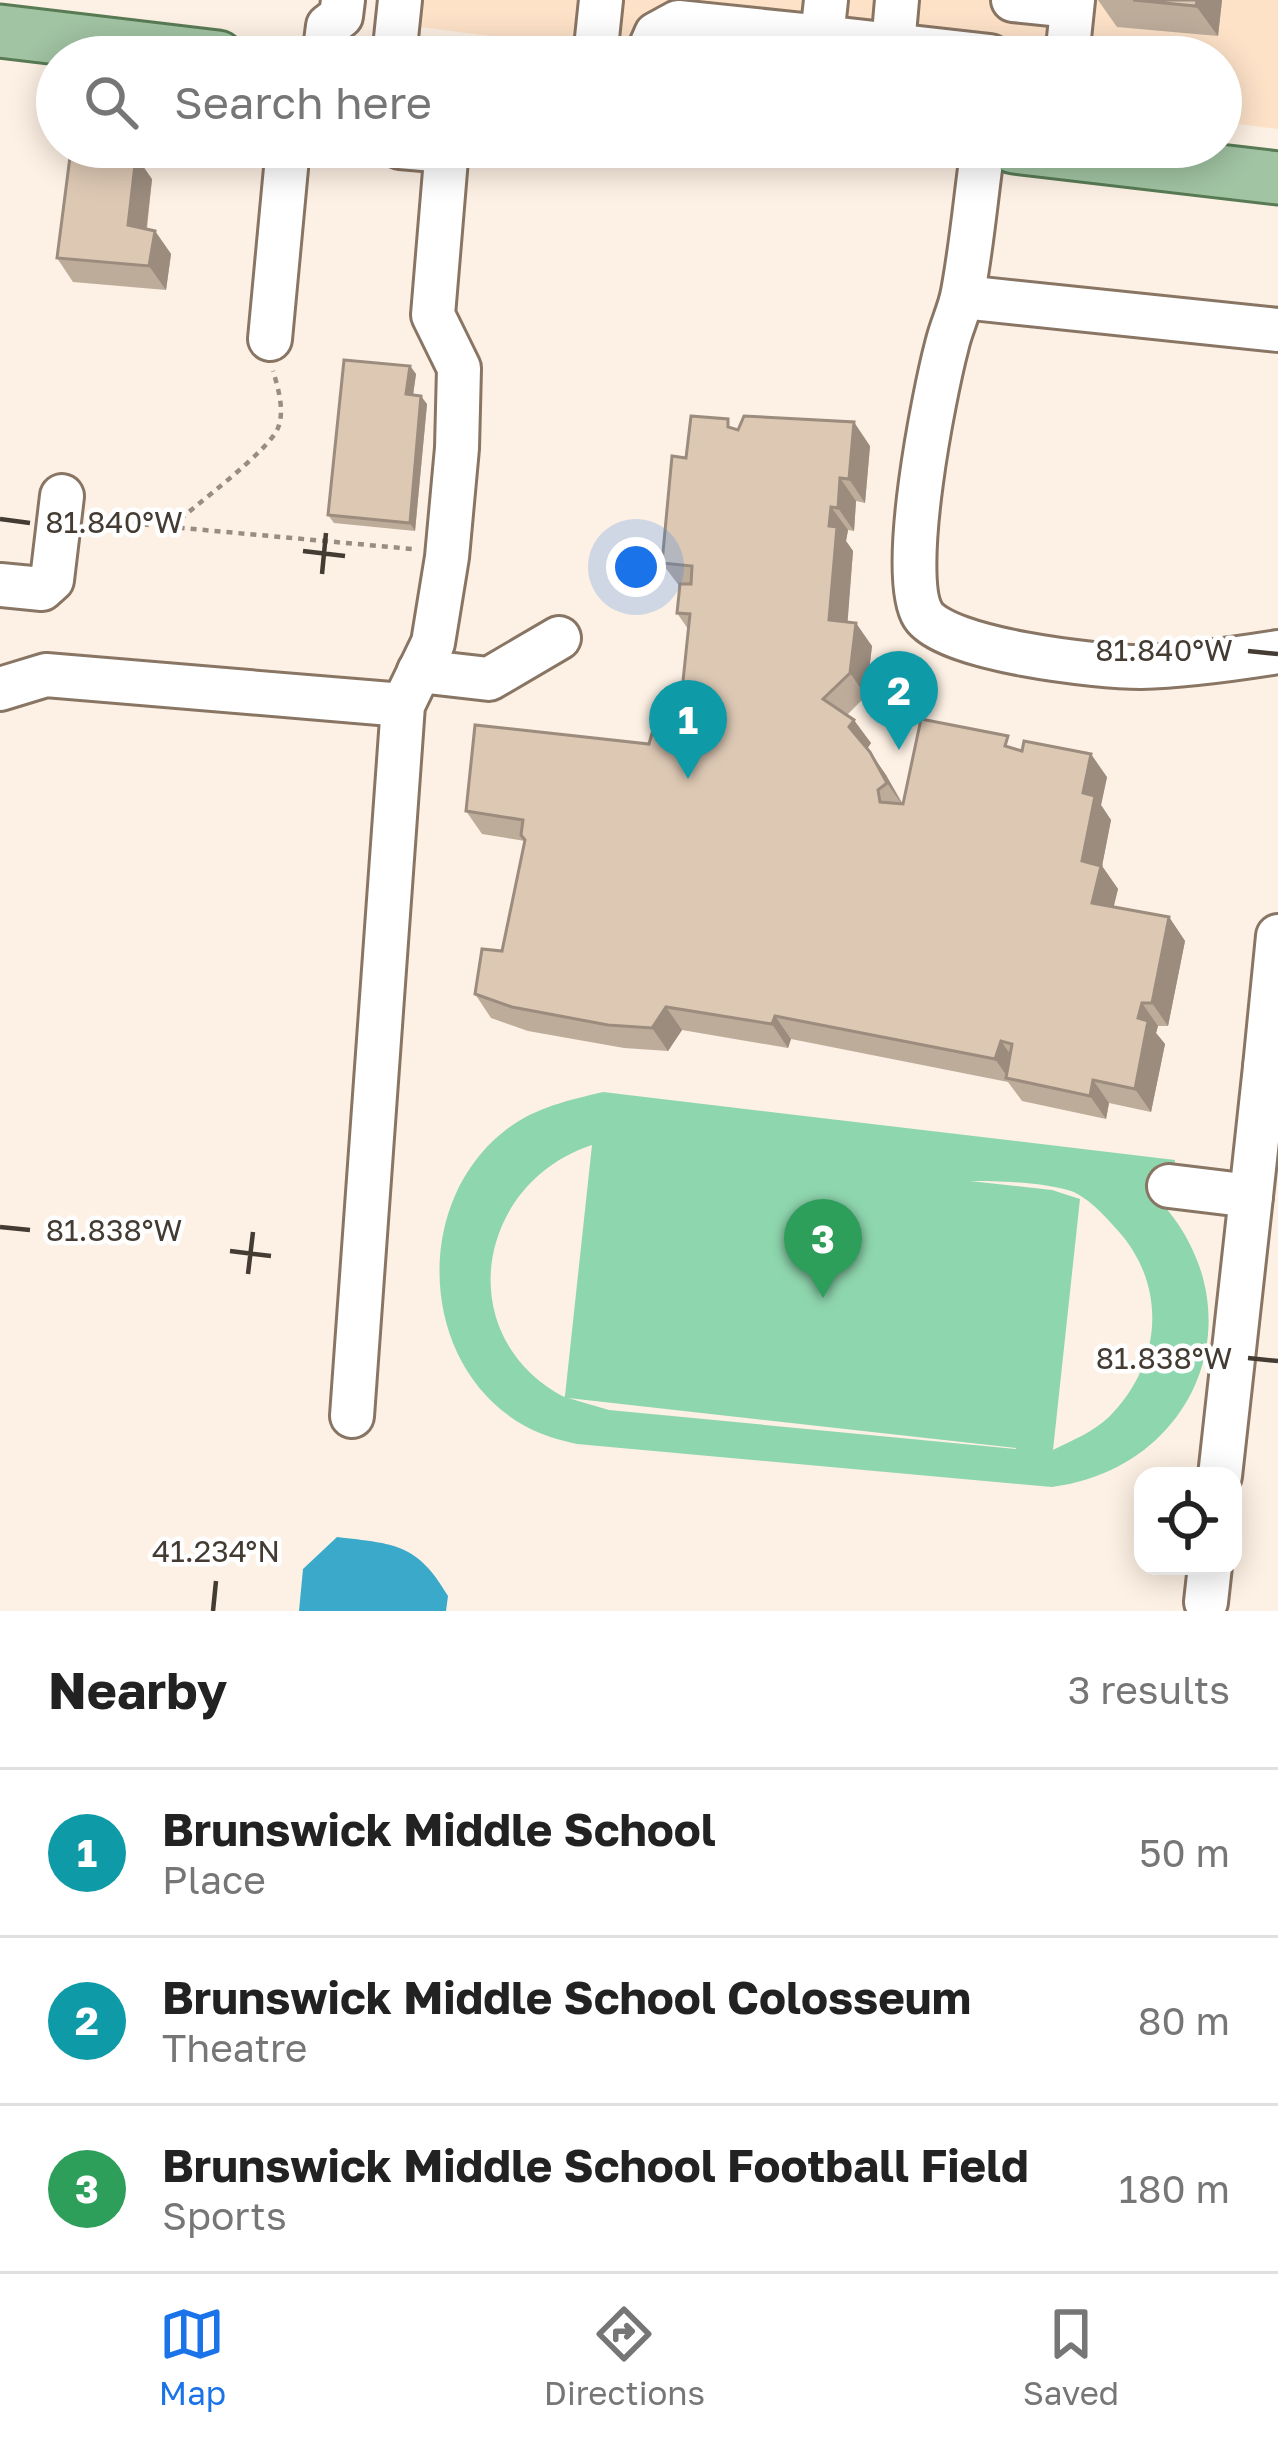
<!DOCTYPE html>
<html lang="en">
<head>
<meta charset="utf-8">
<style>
  :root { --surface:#fff; --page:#f2f2f2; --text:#222; --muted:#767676; --line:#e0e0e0; --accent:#1a73e8 }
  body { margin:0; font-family:"Golos Text",sans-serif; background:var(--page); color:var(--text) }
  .controls { position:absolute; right:36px; bottom:36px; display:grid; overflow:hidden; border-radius:24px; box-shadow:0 6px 30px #0003 }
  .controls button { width:108px; height:108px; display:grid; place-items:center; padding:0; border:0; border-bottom:3px solid var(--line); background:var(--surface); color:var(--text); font:60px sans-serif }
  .you { position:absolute; left:636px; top:567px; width:42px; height:42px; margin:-30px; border:9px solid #fff; border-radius:50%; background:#1a73e8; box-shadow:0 0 0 18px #1a73e833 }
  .badge { display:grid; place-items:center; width:78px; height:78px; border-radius:50%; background:var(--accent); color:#fff; font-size:39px; font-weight:700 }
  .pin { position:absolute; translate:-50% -99px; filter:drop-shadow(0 3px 6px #0008) }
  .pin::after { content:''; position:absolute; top:63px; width:42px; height:36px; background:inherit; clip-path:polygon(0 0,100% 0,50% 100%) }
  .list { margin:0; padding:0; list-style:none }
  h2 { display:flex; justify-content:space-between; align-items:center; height:156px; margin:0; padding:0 48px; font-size:51px }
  h2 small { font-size:39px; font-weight:400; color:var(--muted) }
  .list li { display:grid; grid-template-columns:78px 1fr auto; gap:36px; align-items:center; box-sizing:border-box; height:168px; padding:0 48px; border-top:3px solid var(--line) }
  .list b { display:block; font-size:45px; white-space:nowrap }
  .list p { margin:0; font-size:39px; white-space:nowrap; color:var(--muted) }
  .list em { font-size:39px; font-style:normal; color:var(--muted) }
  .icon { flex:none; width:66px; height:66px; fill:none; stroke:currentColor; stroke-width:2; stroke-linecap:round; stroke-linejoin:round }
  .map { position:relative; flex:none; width:1278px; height:1611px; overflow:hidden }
  .search { position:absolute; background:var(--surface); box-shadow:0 6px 30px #0003; left:36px; right:36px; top:36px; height:132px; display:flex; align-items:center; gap:30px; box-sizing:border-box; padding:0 42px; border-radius:66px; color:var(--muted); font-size:45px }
  .sheet { height:660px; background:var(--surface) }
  nav { display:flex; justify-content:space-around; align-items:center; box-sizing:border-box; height:168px; border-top:3px solid var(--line); background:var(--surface); font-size:33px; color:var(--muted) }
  nav a { display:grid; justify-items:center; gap:6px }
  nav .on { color:var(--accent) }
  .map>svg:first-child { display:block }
  .built { fill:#fde2c8 }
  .green { fill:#8ed6ae; fill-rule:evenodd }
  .water { fill:#3ba9c9 }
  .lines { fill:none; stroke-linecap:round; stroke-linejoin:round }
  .minor-casing { stroke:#897564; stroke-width:48 }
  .major-casing { stroke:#587b54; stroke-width:57 }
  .path { stroke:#988d83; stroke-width:4.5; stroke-dasharray:6 6; stroke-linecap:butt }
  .minor { stroke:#fff; stroke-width:42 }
  .major { stroke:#a1c4a3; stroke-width:51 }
  .wall { fill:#beac9b }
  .shaded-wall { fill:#9b8c7e }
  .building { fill:#ddc8b4; stroke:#9b8c7e; stroke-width:3 }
  .ticks { fill:none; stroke:#443b33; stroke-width:4.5 }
  .ticks-label { font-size:30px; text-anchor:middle; fill:#443b33; stroke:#fff; stroke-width:9; stroke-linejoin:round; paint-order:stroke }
</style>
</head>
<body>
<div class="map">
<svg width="1278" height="1611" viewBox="0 0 1278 1611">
  <rect width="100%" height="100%" fill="#fdf0e4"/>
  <path class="built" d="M 384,0 L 1278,0 L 1278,129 L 1221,122 L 1221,57 L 809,57 L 701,47 L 678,54 L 569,46 L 381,22 Z"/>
  <path class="green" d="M 603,1092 L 1175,1160 L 1171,1200 L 1159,1200 C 1260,1310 1198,1468 1052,1487 L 577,1444 C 559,1440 541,1435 525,1426 C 420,1368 411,1207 502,1133 C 532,1108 566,1101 603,1092 ZM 592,1145 L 565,1396 L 564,1397 C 450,1336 476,1183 592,1145 ZM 970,1181 C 1000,1181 1042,1182 1071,1191 C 1088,1197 1108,1219 1120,1233 C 1168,1289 1161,1365 1109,1417 C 1093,1432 1073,1440 1053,1450 L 1080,1199 L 1052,1190 ZM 568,1398 L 1016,1448 L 1016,1449 L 609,1410 Z"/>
  <path class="water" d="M 337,1537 C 395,1544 417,1543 448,1596 L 446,1611 L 299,1611 L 303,1569 Z"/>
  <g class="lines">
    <defs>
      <g id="minor">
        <path d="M 1013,0 L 1072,6"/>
        <path d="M 822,37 L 990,56"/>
        <path d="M 893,45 L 897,0"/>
        <path d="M 324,57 L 328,26 L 341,16 L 343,0"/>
        <path d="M 394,57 L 400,0"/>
        <path d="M 595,57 L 601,0"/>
        <path d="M 646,57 L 656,34 L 678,22 L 822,37 L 826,0"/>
        <path d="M 1067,57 L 1073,0"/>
        <path d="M 400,147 L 447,151"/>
        <path d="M 983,147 C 976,195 972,244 963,292 C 960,310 951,327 947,345 C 934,394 898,576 923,615 C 945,650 1098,667 1141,667 C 1186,666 1234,659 1278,652"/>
        <path d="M 963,297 L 1278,330"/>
        <path d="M 270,339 L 288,147"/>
        <path d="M 0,585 L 42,589 L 52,580 L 62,496"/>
        <path d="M 419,671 L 489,679 L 559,638"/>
        <path d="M 0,689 L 46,675 L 403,705"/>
        <path d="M 1278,936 L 1265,1067 L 1278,1069"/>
        <path d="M 1169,1186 L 1251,1196 L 1220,1476"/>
        <path d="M 1251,1196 L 1265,1067"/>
        <path d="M 352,1416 L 403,705 L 433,643 L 447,557 L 457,448 L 459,368 L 433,315 L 447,147"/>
        <path d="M 1206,1602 L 1210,1566"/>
      </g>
      <g id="major">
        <path d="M 0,31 L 218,57"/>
        <path d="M 1014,147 L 1278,178"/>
      </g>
    </defs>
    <use href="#minor" class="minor-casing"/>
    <use href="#major" class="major-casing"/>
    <g class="path">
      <path d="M 95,520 L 412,549"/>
      <path d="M 171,527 C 193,507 269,451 278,428 C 285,411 278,387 273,371"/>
    </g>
    <use href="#minor" class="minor"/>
    <use href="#major" class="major"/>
  </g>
  <g class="wall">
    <path d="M 1098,0 L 1222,0 L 1218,36 L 1117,27 Z"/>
    <path d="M 152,179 L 147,229 L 155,231 L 171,254 L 166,290 L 73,282 L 57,258 Z"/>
    <path d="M 410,366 L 416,374 L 413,395 L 427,404 L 415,531 L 334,523 L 328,515 Z"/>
    <path d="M 735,429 L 870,446 L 865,503 L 856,501 L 854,531 L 848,530 L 846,541 L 853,551 L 847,622 L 872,646 L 866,696 L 847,715 L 871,743 L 867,748 L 886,775 L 903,804 L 1017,749 L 1107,777 L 1101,805 L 1111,820 L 1102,866 L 1118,889 L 1113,907 L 1169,917 L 1185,941 L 1168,1026 L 1158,1026 L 1156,1033 L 1165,1044 L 1151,1112 L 1109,1103 L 1106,1119 L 1022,1101 L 1008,1082 L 791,1039 L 788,1048 L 682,1030 L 668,1051 L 624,1048 L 528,1031 L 491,1018 L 475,994 L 502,951 L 525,841 L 482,834 L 466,811 L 649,744 L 670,732 L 683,681 L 688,629 L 677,613 L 680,587 L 662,563 L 686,458 Z"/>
  </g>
  <g class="shaded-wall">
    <path d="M 1197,0 L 1222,0 L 1218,36 L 1196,6 Z"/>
    <path d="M 136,156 L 152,179 L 144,248 L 128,225 Z"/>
    <path d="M 155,231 L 171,254 L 166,290 L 149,266 Z"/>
    <path d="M 410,366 L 416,374 L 412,402 L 406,394 Z"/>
    <path d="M 421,396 L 427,404 L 415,531 L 410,523 Z"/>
    <path d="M 854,422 L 870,446 L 865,503 L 849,479 Z"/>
    <path d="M 840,478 L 856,501 L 854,531 L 838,508 Z"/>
    <path d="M 831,507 L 848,530 L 846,541 L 853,551 L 846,643 L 829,620 L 829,526 Z"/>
    <path d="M 856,623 L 872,646 L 866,696 L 850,673 Z"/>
    <path d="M 854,720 L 871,743 L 866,751 L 849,727 Z"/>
    <path d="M 870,752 L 886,775 L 903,806 L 887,783 Z"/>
    <path d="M 1091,754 L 1107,777 L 1101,805 L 1111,820 L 1102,866 L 1118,889 L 1109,926 L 1092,903 L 1082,861 L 1083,793 Z"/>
    <path d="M 1169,917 L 1185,941 L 1168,1026 L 1152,1003 Z"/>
    <path d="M 1142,1003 L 1158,1026 L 1156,1033 L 1165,1044 L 1151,1112 L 1135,1089 L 1138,1018 Z"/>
    <path d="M 666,1007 L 682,1030 L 668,1051 L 652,1028 Z"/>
    <path d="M 775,1016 L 791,1039 L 788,1048 L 772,1024 Z"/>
    <path d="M 1001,1041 L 1017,1064 L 1009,1079 L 995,1059 Z"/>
    <path d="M 1093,1080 L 1109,1103 L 1106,1119 L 1090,1096 Z"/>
  </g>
  <g class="building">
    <path d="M 1133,0 L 1197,0 L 1196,6 Z"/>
    <path d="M 71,149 L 136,156 L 128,225 L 155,231 L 149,266 L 57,258 Z"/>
    <path d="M 344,360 L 410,366 L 406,394 L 421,396 L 410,523 L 328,515 Z"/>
    <path d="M 691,416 L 728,419 L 728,427 L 738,430 L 744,416 L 854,422 L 849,479 L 840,478 L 838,508 L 831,507 L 829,526 L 837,527 L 829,620 L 856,623 L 850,673 L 823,699 L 854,720 L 849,727 L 870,752 L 887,783 L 878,790 L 880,802 L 903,804 L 921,719 L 1008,736 L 1005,746 L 1022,751 L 1024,741 L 1091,754 L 1083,793 L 1095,796 L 1082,861 L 1101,866 L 1092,903 L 1169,917 L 1152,1003 L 1142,1003 L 1138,1018 L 1148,1021 L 1135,1089 L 1093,1080 L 1090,1096 L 1006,1078 L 1012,1044 L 1001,1041 L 995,1059 L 775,1016 L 772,1024 L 666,1007 L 652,1028 L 608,1025 L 512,1007 L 475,994 L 482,949 L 502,951 L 525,840 L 521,835 L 523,820 L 466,811 L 475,725 L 649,744 L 653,730 L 670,732 L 683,681 L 690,614 L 677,613 L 680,584 L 691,584 L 692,566 L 662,563 L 672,456 L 686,458 Z"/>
  </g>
  <path class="ticks" d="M 0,519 L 30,523M 303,551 L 345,556M 322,574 L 326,533M 1248,651 L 1278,654M 0,1227 L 30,1230M 230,1251 L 271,1256M 248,1274 L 253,1232M 1248,1358 L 1278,1361M 213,1611 L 216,1581"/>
  <g class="ticks-label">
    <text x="114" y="533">81.840°W</text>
    <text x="1164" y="661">81.840°W</text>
    <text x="114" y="1241">81.838°W</text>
    <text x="1164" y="1369">81.838°W</text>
    <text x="216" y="1562">41.234°N</text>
  </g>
</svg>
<div class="controls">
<button><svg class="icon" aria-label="locate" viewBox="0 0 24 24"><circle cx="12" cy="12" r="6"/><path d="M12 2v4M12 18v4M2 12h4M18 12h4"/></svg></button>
</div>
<div class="you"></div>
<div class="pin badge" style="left:688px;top:779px;background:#0f9aa8">1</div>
<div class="pin badge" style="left:899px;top:750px;background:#0f9aa8">2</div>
<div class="pin badge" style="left:823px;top:1298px;background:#2e9e5b">3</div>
<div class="search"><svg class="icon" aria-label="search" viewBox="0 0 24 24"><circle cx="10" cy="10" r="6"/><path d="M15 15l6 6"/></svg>Search here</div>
</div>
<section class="sheet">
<h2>Nearby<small>3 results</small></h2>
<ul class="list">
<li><span class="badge" style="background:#0f9aa8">1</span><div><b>Brunswick Middle School</b><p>Place</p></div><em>50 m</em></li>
<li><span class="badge" style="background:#0f9aa8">2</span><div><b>Brunswick Middle School Colosseum</b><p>Theatre</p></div><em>80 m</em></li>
<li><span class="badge" style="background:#2e9e5b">3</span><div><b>Brunswick Middle School Football Field</b><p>Sports</p></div><em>180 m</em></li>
</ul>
</section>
<nav>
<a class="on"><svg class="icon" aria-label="map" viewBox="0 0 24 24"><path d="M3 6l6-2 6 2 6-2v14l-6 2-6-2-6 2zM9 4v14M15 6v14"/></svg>Map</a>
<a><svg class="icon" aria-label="directions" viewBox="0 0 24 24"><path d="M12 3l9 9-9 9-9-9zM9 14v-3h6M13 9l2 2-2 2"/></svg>Directions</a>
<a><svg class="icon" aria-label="saved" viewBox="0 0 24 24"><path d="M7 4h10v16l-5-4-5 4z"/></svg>Saved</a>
</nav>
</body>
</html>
